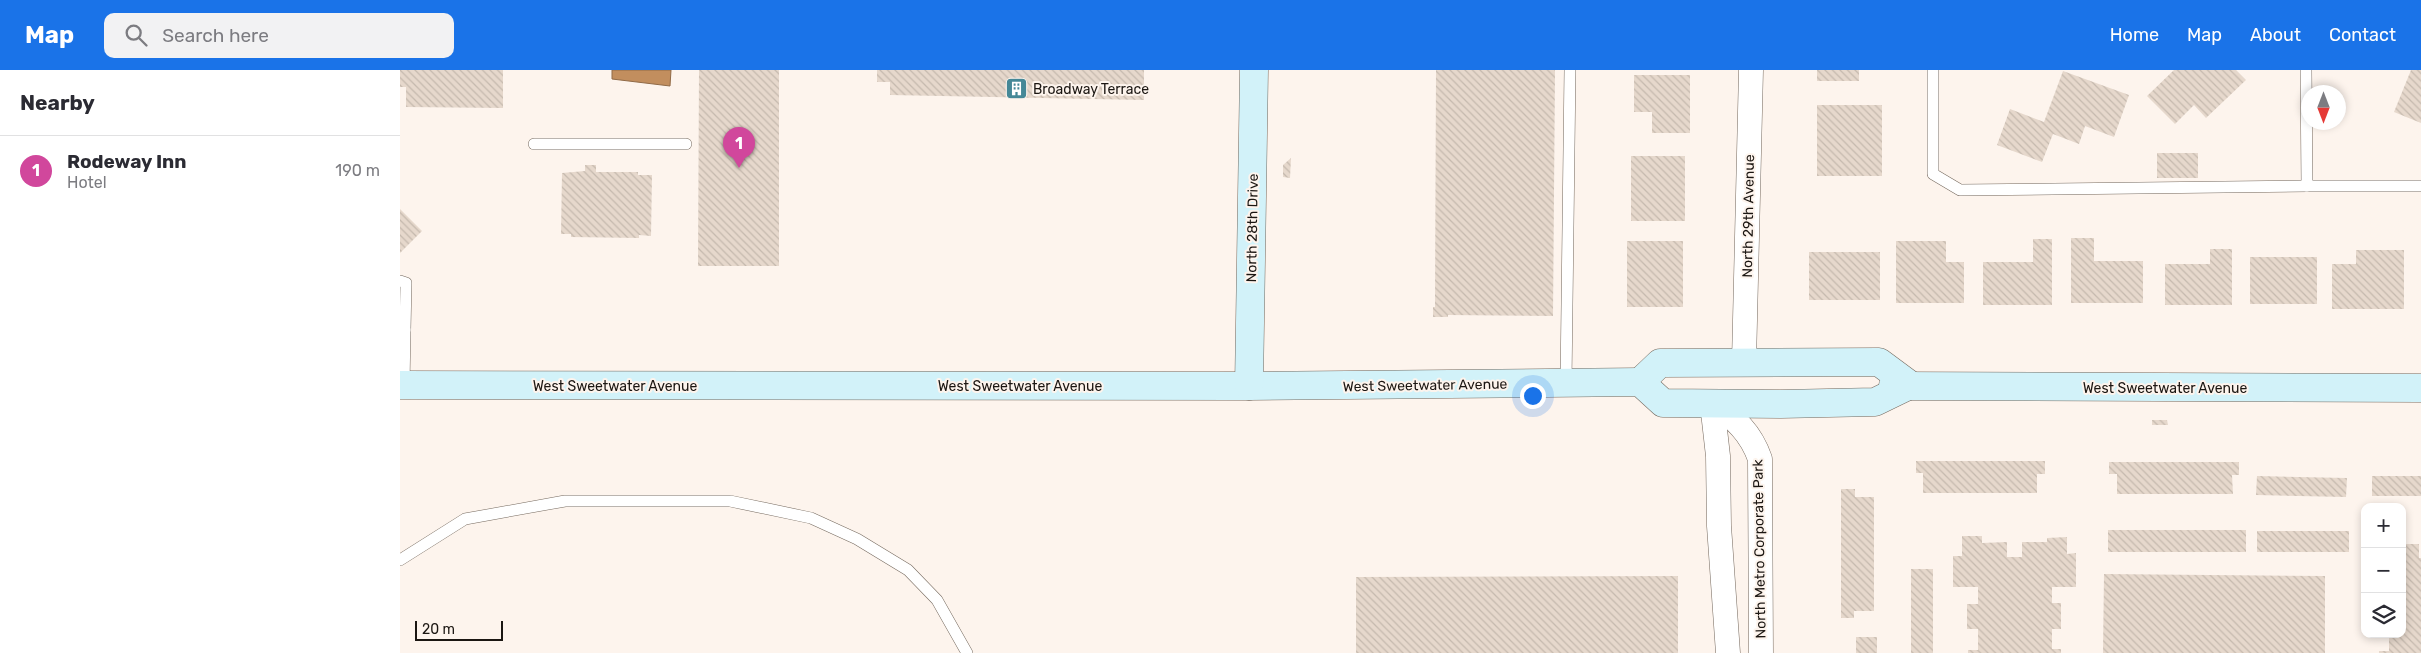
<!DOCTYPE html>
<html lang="en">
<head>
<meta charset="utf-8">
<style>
  :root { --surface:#fff; --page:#f2f2f3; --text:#2b2b33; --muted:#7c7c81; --line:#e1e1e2; --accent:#1a73e8 }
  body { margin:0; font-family:Rubik,sans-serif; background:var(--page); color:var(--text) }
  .controls { position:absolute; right:15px; bottom:15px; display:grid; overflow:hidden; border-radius:10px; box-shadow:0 2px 8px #0003 }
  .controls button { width:45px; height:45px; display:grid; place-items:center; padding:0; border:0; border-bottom:1px solid var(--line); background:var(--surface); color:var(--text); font:25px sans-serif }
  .compass { position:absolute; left:1901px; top:15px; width:45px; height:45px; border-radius:50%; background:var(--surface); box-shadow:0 2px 8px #0003; rotate:180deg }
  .scale { position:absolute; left:15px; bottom:12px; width:88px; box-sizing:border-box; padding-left:5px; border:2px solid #1b1612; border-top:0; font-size:14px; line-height:18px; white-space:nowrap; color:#1b1612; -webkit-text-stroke:4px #fdf4ed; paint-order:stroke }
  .you { position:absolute; left:1132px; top:325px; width:18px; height:18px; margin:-12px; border:4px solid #fff; border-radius:50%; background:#1a73e8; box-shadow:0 0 0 8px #1a73e833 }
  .badge { display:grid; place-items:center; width:32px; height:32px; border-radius:50%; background:var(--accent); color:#fff; font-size:16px; font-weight:700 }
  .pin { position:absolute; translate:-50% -41px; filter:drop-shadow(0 1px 2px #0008) }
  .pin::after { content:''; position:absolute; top:26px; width:18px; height:15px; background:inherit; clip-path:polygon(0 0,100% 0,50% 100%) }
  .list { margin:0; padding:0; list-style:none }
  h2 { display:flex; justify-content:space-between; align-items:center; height:65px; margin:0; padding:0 20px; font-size:21px }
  h2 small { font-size:16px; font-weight:400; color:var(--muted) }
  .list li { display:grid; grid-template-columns:32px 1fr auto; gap:15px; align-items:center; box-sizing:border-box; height:70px; padding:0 20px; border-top:1px solid var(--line) }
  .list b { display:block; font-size:19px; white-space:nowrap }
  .list p { margin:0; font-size:16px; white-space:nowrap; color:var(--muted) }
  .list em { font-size:16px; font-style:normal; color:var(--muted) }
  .icon { flex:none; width:28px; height:28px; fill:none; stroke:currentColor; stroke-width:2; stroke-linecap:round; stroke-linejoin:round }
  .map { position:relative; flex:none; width:2021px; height:583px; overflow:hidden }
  header { display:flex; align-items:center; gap:30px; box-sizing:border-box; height:70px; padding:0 25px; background:var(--accent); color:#fff }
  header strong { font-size:24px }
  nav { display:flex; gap:28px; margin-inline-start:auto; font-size:18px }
  .search { width:350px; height:45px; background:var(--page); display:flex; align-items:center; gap:12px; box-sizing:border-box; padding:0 18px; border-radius:10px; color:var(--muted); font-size:19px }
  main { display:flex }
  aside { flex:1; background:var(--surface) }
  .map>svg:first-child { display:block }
  .water { fill:#c28e5e; stroke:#906a47 }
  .building { fill:url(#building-back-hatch) }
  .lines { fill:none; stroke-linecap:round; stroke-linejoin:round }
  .lane-casing { stroke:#75695e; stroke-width:12 }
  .street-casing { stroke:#75695e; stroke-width:25 }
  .secondary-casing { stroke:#75695e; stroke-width:29 }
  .lane { stroke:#fff; stroke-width:11 }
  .street { stroke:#fff; stroke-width:24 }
  .secondary { stroke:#d2f2f9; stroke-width:28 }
  .labels { text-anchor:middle; stroke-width:4; stroke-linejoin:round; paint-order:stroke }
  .poi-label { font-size:14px; fill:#1b1612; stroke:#fdf4ed; text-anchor:start }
  .street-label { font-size:14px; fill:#1b1612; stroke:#fdf4ed }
</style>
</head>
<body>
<header>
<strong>Map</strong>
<div class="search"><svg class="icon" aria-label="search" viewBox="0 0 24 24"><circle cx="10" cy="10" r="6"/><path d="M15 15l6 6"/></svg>Search here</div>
<nav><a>Home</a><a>Map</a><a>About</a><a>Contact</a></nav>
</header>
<main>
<aside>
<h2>Nearby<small></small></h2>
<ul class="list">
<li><span class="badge" style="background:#d1479c">1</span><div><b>Rodeway Inn</b><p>Hotel</p></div><em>190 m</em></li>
</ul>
</aside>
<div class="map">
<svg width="2021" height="583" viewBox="0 0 2021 583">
  <defs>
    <pattern id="building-back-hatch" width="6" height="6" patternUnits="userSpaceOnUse" patternTransform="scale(1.25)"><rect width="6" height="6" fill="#e6d8cc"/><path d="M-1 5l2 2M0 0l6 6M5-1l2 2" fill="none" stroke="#c5b9ae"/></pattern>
  </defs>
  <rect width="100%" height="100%" fill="#fdf4ed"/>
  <path class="water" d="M 212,0 L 271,0 L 270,16 L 212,9 Z"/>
  <g class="building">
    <path d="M 0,0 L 103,0 L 103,38 L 6,37 L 6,17 L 0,17 Z"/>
    <path d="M 299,0 L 379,0 L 379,196 L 298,196 Z"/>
    <path d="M 477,0 L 744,0 L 744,30 L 490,25 L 490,12 L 477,12 Z"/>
    <path d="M 1036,0 L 1155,0 L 1153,246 L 1048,245 L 1048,247 L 1033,247 L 1033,237 L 1035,237 Z"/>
    <rect x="1417" y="0" width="42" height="11"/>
    <path d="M 1774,0 L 1836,0 L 1846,10 L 1806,48 L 1794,35 L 1775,54 L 1747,26 Z"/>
    <path d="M 2011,0 L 2021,0 L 2021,53 L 1994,42 Z"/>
    <path d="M 1663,1 L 1729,25 L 1714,67 L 1685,56 L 1679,74 L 1653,64 L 1642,92 L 1597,75 L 1610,39 L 1644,52 Z"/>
    <path d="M 1234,5 L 1290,5 L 1290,63 L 1252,63 L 1252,42 L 1234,42 Z"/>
    <rect x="1417" y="35" width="65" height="71"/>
    <rect x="1757" y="83" width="41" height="25"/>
    <rect x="1231" y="86" width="54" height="65"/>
    <path d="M 891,88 L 890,108 L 883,107 L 883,95 Z"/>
    <path d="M 185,95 L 196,95 L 196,102 L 238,102 L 238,105 L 252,105 L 251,166 L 239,165 L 239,168 L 171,167 L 171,164 L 161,164 L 162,103 L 185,101 Z"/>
    <path d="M 0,139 L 22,161 L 0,183 Z"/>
    <path d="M 1671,168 L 1694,168 L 1694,191 L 1743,191 L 1743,233 L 1671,233 Z"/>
    <path d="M 1633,169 L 1652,169 L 1652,235 L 1583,235 L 1583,192 L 1633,192 Z"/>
    <rect x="1227" y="171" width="56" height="66"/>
    <path d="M 1496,171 L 1546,171 L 1546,192 L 1564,192 L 1564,233 L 1496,233 Z"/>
    <path d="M 1810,179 L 1832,179 L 1832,235 L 1765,235 L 1765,194 L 1810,194 Z"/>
    <path d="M 1956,180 L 2004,180 L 2004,239 L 1932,239 L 1932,194 L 1956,194 Z"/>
    <rect x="1409" y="182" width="71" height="48"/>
    <rect x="1850" y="187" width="67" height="47"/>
    <path d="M 1752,350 L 1767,350 L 1768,355 L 1752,355 Z"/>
    <path d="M 1516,391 L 1645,391 L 1645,404 L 1637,404 L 1637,423 L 1523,423 L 1523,403 L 1516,403 Z"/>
    <path d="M 1709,392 L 1839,392 L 1839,405 L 1832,405 L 1833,424 L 1717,424 L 1717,404 L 1709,404 Z"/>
    <path d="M 1857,406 L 1947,408 L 1946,427 L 1856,425 Z"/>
    <rect x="1972" y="406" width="49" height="20"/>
    <path d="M 1441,419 L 1455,419 L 1455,427 L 1474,427 L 1474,541 L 1454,541 L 1454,548 L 1441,548 Z"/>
    <rect x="1708" y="460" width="138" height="22"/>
    <rect x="1857" y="461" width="92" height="21"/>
    <path d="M 1562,466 L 1582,466 L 1582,473 L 1607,472 L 1607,487 L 1622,487 L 1622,472 L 1647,472 L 1647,468 L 1667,467 L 1667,484 L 1676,483 L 1676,517 L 1652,517 L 1652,533 L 1661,533 L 1661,559 L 1652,559 L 1652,579 L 1661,579 L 1661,583 L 1568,583 L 1568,580 L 1578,580 L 1578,559 L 1567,559 L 1567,534 L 1578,534 L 1578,517 L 1553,517 L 1553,486 L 1562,486 Z"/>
    <path d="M 2002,474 L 2019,474 L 2019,488 L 2021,488 L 2021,583 L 1979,583 L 1979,581 L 1989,581 L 1989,564 L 2002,564 Z"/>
    <rect x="1511" y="499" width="22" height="84"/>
    <path d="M 1704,504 L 1925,506 L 1925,583 L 1703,583 Z"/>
    <path d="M 1278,506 L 1278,583 L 956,583 L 956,507 Z"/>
    <rect x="1456" y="567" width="21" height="16"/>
  </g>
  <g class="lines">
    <defs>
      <g id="lane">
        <path d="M 1533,0 L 1533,104 L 1560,120 L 1907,116 L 2021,116"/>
        <path d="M 1906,0 L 1907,116"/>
        <path d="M 134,74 L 286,74"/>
        <path d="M 0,211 L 6,213 L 5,260"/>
        <path d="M 0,260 L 5,260 L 4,315"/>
        <path d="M 1166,313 L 1170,0"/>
        <path d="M 0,490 L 65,449 L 165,431 L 330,431 L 411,448 L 457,469 L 508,500 L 537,530 L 567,583"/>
      </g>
      <g id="street">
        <path d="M 1344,292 L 1351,0"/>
        <path d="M 1312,333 C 1335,348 1351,363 1360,389 L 1361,583"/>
        <path d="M 1312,333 L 1318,386 L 1319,456 L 1328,583"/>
      </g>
      <g id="secondary">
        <path d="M 1240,312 L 1260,293 L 1479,292 L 1510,315"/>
        <path d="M 0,315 L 849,316 L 1240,312 L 1263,333 L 1381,334 L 1475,332 L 1510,315"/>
        <path d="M 849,316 L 854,0"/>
        <path d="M 1493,316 L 2021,318"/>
      </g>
    </defs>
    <use href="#lane" class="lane-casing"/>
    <use href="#street" class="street-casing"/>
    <use href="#secondary" class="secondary-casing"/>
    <use href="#lane" class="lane"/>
    <use href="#street" class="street"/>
    <use href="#secondary" class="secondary"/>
  </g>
  <defs>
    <symbol id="building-square" viewBox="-11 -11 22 22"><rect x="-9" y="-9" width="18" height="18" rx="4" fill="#458897" stroke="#fdf4ed"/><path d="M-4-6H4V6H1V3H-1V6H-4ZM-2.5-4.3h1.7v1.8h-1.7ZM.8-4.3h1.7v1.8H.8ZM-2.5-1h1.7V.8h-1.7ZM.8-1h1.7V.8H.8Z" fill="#fff"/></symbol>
  </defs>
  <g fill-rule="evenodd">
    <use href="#building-square" x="604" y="6" width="25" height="25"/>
  </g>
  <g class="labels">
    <g class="poi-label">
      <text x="633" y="24">Broadway Terrace</text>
    </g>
    <g class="street-label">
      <text transform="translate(1348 146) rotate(-89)" y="5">North 29th Avenue</text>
      <text transform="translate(852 158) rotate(-89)" y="5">North 28th Drive</text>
      <text transform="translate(1025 315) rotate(-1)" y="5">West Sweetwater Avenue</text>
      <text x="215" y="321">West Sweetwater Avenue</text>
      <text x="620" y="321">West Sweetwater Avenue</text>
      <text x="1765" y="323">West Sweetwater Avenue</text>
      <text transform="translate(1359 479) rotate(-91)" y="5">North Metro Corporate Park</text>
    </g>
  </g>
</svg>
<div class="controls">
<button>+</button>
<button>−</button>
<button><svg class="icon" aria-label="layers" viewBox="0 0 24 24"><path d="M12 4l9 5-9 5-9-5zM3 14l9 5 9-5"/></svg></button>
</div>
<svg class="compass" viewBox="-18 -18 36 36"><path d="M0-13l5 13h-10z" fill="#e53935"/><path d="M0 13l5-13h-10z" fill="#7c7c81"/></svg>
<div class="scale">20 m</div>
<div class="you"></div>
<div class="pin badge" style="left:339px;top:98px;background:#d1479c">1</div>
</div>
</main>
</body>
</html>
